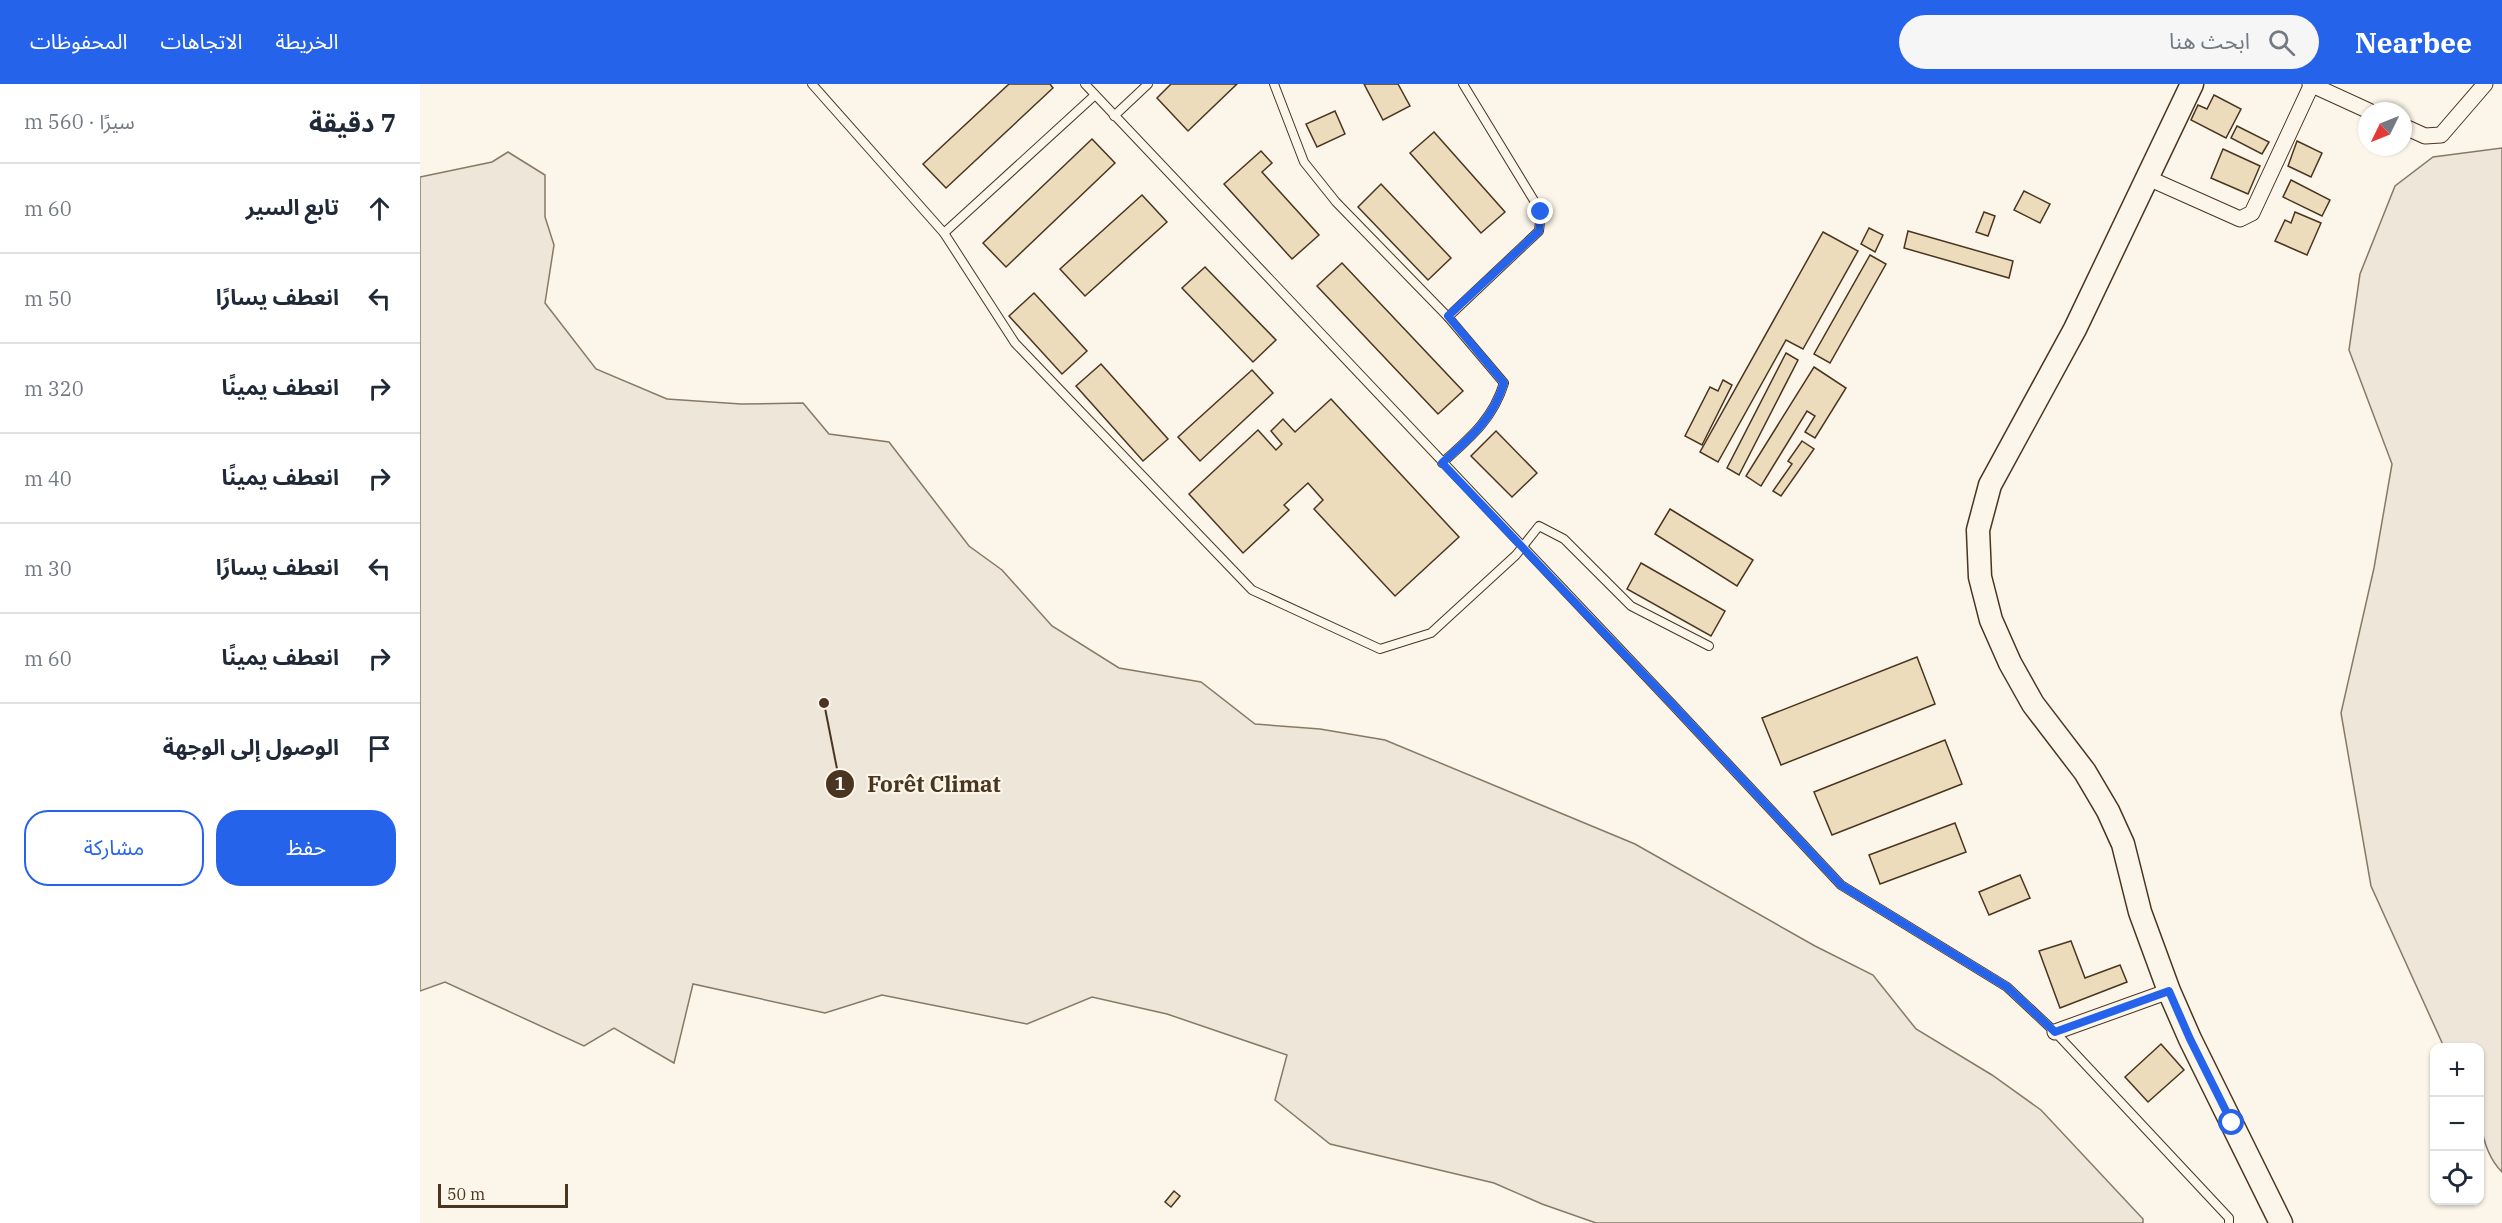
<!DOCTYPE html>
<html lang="ar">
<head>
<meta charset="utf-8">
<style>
  :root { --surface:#fff; --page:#f6f6f7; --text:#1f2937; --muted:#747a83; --line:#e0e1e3; --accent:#2563eb }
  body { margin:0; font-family:"IBM Plex Serif","Noto Sans Arabic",serif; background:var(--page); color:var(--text); direction:rtl }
  .controls { position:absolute; right:18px; bottom:18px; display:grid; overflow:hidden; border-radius:12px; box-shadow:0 2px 4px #0004 }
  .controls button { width:54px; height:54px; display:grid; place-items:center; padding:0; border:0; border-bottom:2px solid var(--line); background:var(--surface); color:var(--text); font:30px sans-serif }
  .compass { position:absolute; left:1938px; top:18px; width:54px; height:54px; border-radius:50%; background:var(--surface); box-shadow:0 2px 4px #0004; rotate:227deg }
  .scale { position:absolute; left:18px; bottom:15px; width:130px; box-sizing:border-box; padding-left:6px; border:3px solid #4a3520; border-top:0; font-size:16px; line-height:21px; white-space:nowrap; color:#4a3520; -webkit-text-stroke:4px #fbf6e9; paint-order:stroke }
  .stop { position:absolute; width:18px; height:18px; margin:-14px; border:4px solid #2563eb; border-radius:50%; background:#fff }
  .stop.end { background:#2563eb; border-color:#fff; box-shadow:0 2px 6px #0008 }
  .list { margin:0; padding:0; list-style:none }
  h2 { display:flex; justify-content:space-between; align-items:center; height:78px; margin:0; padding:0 24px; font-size:26px }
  h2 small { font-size:20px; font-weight:400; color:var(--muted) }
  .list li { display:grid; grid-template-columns:39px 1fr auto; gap:18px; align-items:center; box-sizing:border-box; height:90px; padding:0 24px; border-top:2px solid var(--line) }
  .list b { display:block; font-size:22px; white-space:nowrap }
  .list em { font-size:20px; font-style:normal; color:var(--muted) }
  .actions { display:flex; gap:12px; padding:18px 24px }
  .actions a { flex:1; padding:14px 0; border:2px solid var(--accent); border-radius:24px; text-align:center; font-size:21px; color:var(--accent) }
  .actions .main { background:var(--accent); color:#fff }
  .icon { flex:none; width:33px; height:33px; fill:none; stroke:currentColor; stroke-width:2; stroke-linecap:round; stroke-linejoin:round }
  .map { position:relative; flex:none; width:2082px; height:1139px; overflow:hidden; direction:ltr }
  header { display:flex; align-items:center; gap:36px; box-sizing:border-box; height:84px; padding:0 30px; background:var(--accent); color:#fff }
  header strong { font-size:28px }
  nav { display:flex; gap:33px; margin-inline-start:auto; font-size:21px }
  .search { width:420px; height:54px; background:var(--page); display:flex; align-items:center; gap:15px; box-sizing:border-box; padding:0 21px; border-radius:33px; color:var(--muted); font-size:22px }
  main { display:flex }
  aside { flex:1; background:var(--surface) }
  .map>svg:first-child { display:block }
  .green { fill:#ede6d9; stroke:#887966; stroke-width:1.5 }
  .building { fill:#ecdcbc; stroke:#4a3520; stroke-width:1.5 }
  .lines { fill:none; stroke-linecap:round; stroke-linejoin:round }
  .lane-casing { stroke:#4a3520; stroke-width:10 }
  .street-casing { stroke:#4a3520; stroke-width:17 }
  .secondary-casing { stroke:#4a3520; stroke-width:25 }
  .lane { stroke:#fbf6e9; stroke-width:8 }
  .street { stroke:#fbf6e9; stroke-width:15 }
  .secondary { stroke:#fbf6e9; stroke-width:22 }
  .route { stroke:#2563eb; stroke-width:8 }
  .leader { fill:none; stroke:#4a3520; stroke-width:2 }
  .callout-dot { fill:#4a3520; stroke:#fbf6e9; stroke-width:2 }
  .mark-label { font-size:18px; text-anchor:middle; font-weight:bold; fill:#fff }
  .callout-label { font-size:22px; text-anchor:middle; font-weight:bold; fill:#4a3520; stroke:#fbf6e9; stroke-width:4.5; stroke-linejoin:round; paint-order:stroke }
</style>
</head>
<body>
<header>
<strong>Nearbee</strong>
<div class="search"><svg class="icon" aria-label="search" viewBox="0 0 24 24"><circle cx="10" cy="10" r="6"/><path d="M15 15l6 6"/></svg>ابحث هنا</div>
<nav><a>الخريطة</a><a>الاتجاهات</a><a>المحفوظات</a></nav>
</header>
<main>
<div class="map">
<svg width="2082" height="1139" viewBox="0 0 2082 1139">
  <rect width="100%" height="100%" fill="#fbf6e9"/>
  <g class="green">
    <path d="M 2082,64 L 2082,1088 C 2052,1058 2060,1002 2060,964 L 2024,963 L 1951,802 L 1921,629 L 1954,484 L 1972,380 L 1929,266 L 1940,190 L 1975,102 L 2013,73 Z"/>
    <path d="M 88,68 L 125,91 L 125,133 L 134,161 L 125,219 L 176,285 L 247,315 L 321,320 L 383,319 L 409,350 L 469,358 L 549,462 L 582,486 L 632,542 L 699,584 L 781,598 L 835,640 L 900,645 L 965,656 L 1215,760 L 1395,862 L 1453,891 L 1496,945 L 1572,991 L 1621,1026 L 1723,1135 L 1723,1139 L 1176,1139 L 1122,1120 L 1074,1099 L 910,1060 L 855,1016 L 867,971 L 747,930 L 672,913 L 607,940 L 462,911 L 405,929 L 273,900 L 254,979 L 194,944 L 164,962 L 25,898 L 0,907 L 0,93 L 72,78 Z"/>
  </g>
  <g class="building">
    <path d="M 589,0 L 630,0 L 633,4 L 526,104 L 503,80 Z"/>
    <path d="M 751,0 L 817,0 L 768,47 L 737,14 Z"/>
    <path d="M 944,0 L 978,0 L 990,22 L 963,36 Z"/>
    <path d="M 1794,11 L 1821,25 L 1806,54 L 1771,36 L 1778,21 L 1787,25 Z"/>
    <path d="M 915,27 L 925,50 L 897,63 L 886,40 Z"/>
    <path d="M 1817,42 L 1849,58 L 1842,70 L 1811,54 Z"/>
    <path d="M 1014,48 L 1085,128 L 1061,149 L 990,69 Z"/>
    <path d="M 672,55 L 695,79 L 586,183 L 563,159 Z"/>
    <path d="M 1877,57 L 1902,69 L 1891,93 L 1868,82 Z"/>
    <path d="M 1803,65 L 1840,82 L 1828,110 L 1791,94 Z"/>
    <path d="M 841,67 L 852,79 L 842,88 L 899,151 L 872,175 L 804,100 Z"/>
    <path d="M 1871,96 L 1910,116 L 1902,132 L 1863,113 Z"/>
    <path d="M 961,100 L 1031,174 L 1008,196 L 938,123 Z"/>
    <path d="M 1604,107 L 1630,120 L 1620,139 L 1594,126 Z"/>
    <path d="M 722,111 L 747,138 L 665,212 L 640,185 Z"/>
    <path d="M 1564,128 L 1575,132 L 1568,152 L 1556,148 Z"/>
    <path d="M 1875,128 L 1901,139 L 1887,171 L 1855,157 L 1865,136 L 1871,139 Z"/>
    <path d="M 1449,144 L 1463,151 L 1455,168 L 1441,160 Z"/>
    <path d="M 1488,147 L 1593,177 L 1589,194 L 1484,164 Z"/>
    <path d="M 1403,148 L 1438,167 L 1383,265 L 1366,256 L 1298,378 L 1280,368 Z"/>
    <path d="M 1450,171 L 1466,180 L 1410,279 L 1394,270 Z"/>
    <path d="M 922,179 L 1043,307 L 1018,330 L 897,202 Z"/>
    <path d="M 785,183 L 856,256 L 833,278 L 762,204 Z"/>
    <path d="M 614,209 L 667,267 L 642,290 L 589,232 Z"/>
    <path d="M 1366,269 L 1378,276 L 1319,391 L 1307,384 Z"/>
    <path d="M 681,280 L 748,355 L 723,377 L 656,302 Z"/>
    <path d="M 1394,283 L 1426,304 L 1395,354 L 1385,348 L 1395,332 L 1387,327 L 1341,402 L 1326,392 Z"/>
    <path d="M 832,286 L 853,309 L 780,377 L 758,353 Z"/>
    <path d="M 1303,296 L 1312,301 L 1282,361 L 1265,352 L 1290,303 L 1298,307 Z"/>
    <path d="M 911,315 L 1039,453 L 975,512 L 894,425 L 903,416 L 888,399 L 864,421 L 869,426 L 823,469 L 769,410 L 838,346 L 856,366 L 862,360 L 851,347 L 863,335 L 875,348 Z"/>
    <path d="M 1076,347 L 1117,389 L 1092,413 L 1051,372 Z"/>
    <path d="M 1382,357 L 1394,365 L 1361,412 L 1353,407 L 1372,380 L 1368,377 Z"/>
    <path d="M 1250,425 L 1333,476 L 1317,502 L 1235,450 Z"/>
    <path d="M 1221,479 L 1305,527 L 1291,552 L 1207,505 Z"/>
    <path d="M 1497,573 L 1515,620 L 1361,681 L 1342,634 Z"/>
    <path d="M 1525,656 L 1542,700 L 1412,751 L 1394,708 Z"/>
    <path d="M 1535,739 L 1546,768 L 1460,800 L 1449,771 Z"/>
    <path d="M 1600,791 L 1610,814 L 1569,831 L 1559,808 Z"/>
    <path d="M 1651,857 L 1665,894 L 1700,881 L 1707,898 L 1640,924 L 1619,867 Z"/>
    <path d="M 1741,960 L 1764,986 L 1728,1018 L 1705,993 Z"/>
    <path d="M 754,1107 L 760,1112 L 751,1123 L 745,1118 Z"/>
  </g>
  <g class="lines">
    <defs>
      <g id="lane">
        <path d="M 392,0 L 524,149 L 675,11"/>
        <path d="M 665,0 L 1251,619 L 1421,801 L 1587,903 L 1635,948 L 1809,1134 L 1809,1139"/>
        <path d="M 854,0 L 884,78 L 916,118 L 1028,233 L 1084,299 C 1073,335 1050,354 1022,379"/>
        <path d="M 694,32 L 728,0"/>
        <path d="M 524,149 L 595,259 L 832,506 L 960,565 L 1011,549 L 1096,471 L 1119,442 L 1144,455 L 1211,522 L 1289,562"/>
        <path d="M 1028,233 L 1119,147 L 1121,128 L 1043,0"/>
      </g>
      <g id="street">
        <path d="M 1890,0 L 1949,27"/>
        <path d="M 1983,42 L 2005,52 L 2021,51 L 2065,0"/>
        <path d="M 1728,94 L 1820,135 L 1832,129 L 1892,0"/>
        <path d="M 1635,948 L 1749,907"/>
      </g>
      <path id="secondary" d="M 1772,0 L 1655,245 L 1570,401 L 1558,446 L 1560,493 L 1571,536 L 1590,579 L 1613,620 L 1665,688 L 1688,727 L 1703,760 L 1720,828 L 1749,907 L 1770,955 L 1861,1139"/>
    </defs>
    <use href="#lane" class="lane-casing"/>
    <use href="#street" class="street-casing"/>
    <use href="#secondary" class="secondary-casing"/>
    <use href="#lane" class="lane"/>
    <use href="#street" class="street"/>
    <use href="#secondary" class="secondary"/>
  </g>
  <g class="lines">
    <path class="route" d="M 1121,128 L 1119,147 L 1028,232 L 1084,299 C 1073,335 1050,354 1022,379 L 1251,619 L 1421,801 L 1587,903 L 1635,948 L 1749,907 L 1770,955 L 1812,1039"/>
  </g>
  <path class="leader" d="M404 619L420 700"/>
  <g class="callout-dot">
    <circle cx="404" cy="619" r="6"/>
    <circle cx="420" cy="700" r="15"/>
  </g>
  <g class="mark-label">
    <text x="420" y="706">1</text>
  </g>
  <g class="callout-label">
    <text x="514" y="708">Forêt Climat</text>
  </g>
</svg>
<div class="controls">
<button>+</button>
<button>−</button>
<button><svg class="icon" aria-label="locate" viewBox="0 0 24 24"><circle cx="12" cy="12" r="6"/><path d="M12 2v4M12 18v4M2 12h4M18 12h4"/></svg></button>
</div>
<svg class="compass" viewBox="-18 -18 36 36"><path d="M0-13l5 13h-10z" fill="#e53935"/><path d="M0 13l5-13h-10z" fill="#747a83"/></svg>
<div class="scale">50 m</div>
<div class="stop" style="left:1812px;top:1039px"></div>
<div class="stop end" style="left:1121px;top:128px"></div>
</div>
<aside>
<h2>7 دقيقة<small>سيرًا · 560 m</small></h2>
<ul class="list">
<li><svg class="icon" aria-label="ahead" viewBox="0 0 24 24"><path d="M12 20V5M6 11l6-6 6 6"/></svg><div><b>تابع السير</b></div><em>60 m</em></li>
<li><svg class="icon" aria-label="left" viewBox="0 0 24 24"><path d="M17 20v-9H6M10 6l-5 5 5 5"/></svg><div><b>انعطف يسارًا</b></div><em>50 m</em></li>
<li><svg class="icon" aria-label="right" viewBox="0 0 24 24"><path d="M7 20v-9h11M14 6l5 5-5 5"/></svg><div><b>انعطف يمينًا</b></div><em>320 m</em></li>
<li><svg class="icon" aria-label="right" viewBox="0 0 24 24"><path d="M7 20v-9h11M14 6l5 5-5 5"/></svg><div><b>انعطف يمينًا</b></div><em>40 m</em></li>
<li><svg class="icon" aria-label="left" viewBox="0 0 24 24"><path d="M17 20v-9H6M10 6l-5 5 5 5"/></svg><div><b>انعطف يسارًا</b></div><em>30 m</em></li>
<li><svg class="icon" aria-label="right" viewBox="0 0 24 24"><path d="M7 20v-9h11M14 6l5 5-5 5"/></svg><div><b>انعطف يمينًا</b></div><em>60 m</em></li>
<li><svg class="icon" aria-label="arrive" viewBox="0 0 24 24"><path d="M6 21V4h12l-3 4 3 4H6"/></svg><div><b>الوصول إلى الوجهة</b></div></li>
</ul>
<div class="actions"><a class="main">حفظ</a><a>مشاركة</a></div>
</aside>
</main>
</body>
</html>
